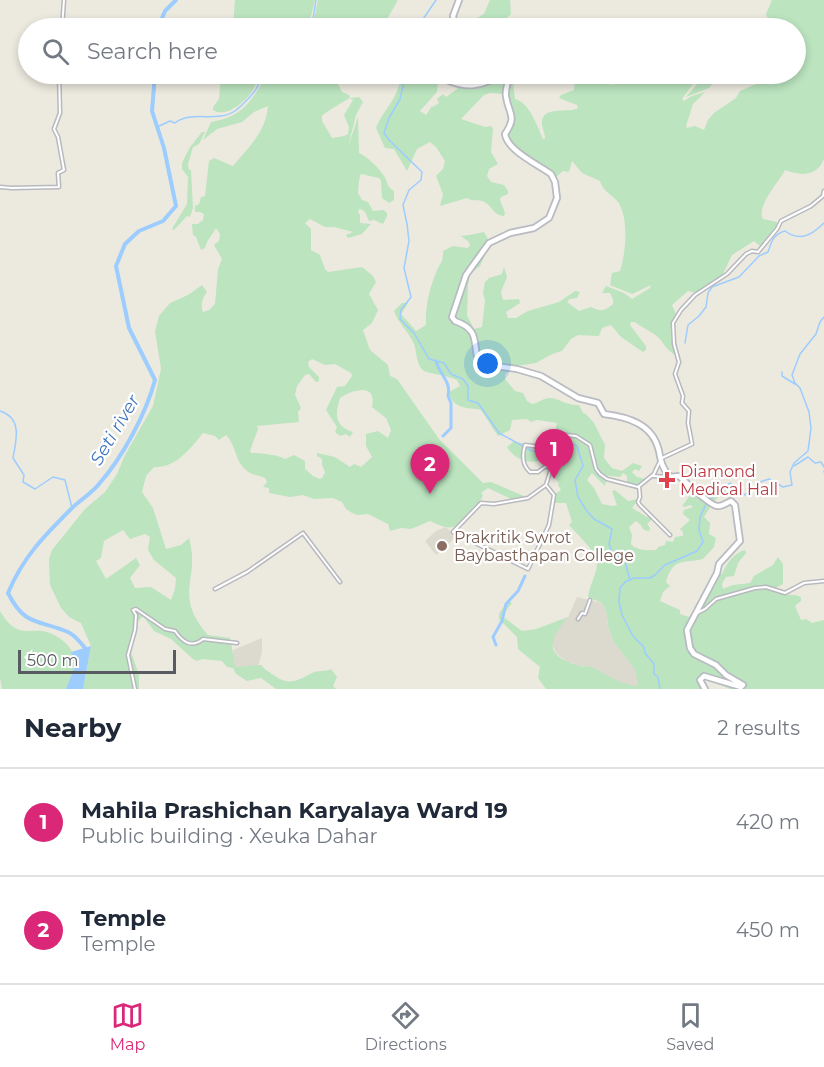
<!DOCTYPE html>
<html lang="en">
<head>
<meta charset="utf-8">
<style>
  :root { --surface:#fff; --page:#f6f6f7; --text:#1f2937; --muted:#747a83; --line:#e0e1e3; --accent:#db2777 }
  body { margin:0; font-family:Montserrat,sans-serif; background:var(--page); color:var(--text) }
  .scale { position:absolute; left:18px; bottom:15px; width:158px; box-sizing:border-box; padding-left:6px; border:3px solid #585b61; border-top:0; font-size:16px; line-height:21px; white-space:nowrap; color:#585b61; -webkit-text-stroke:4px #fff; paint-order:stroke }
  .you { position:absolute; left:488px; top:364px; width:21px; height:21px; margin:-15px; border:4px solid #fff; border-radius:50%; background:#1a73e8; box-shadow:0 0 0 9px #1a73e833 }
  .badge { display:grid; place-items:center; width:39px; height:39px; border-radius:50%; background:var(--accent); color:#fff; font-size:20px; font-weight:700 }
  .pin { position:absolute; translate:-50% -50px; filter:drop-shadow(0 2px 3px #0008) }
  .pin::after { content:''; position:absolute; top:32px; width:21px; height:18px; background:inherit; clip-path:polygon(0 0,100% 0,50% 100%) }
  .list { margin:0; padding:0; list-style:none }
  h2 { display:flex; justify-content:space-between; align-items:center; height:78px; margin:0; padding:0 24px; font-size:26px }
  h2 small { font-size:20px; font-weight:400; color:var(--muted) }
  .list li { display:grid; grid-template-columns:39px 1fr auto; gap:18px; align-items:center; box-sizing:border-box; height:108px; padding:0 24px; border-top:2px solid var(--line) }
  .list b { display:block; font-size:22px; white-space:nowrap }
  .list p { margin:0; font-size:20px; white-space:nowrap; color:var(--muted) }
  .list em { font-size:20px; font-style:normal; color:var(--muted) }
  .icon { flex:none; width:33px; height:33px; fill:none; stroke:currentColor; stroke-width:2; stroke-linecap:round; stroke-linejoin:round }
  .map { position:relative; flex:none; width:824px; height:689px; overflow:hidden }
  .search { position:absolute; background:var(--surface); box-shadow:0 3px 9px #0003; left:18px; right:18px; top:18px; height:66px; display:flex; align-items:center; gap:15px; box-sizing:border-box; padding:0 21px; border-radius:33px; color:var(--muted); font-size:22px }
  .sheet { height:294px; background:var(--surface) }
  nav { display:flex; justify-content:space-around; align-items:center; box-sizing:border-box; height:84px; border-top:2px solid var(--line); background:var(--surface); font-size:16px; color:var(--muted) }
  nav a { display:grid; justify-items:center; gap:3px }
  nav .on { color:var(--accent) }
  .map>svg:first-child { display:block }
  .education { fill:#dcd9ce }
  .green { fill:#bbe4bf; fill-rule:evenodd }
  .water { fill:#9dccff }
  .lines { fill:none; stroke-linecap:round; stroke-linejoin:round }
  .stream { stroke:#9dccff; stroke-width:1.5 }
  .canal { stroke:#9dccff; stroke-width:3 }
  .river { stroke:#9dccff; stroke-width:4 }
  .minor-casing { stroke:#b8b9bf; stroke-width:5 }
  .secondary-casing { stroke:#b8bbc2; stroke-width:8 }
  .minor { stroke:#fff; stroke-width:2 }
  .secondary { stroke:#fff; stroke-width:4.5 }
  .health-dot { fill:#e0444e; stroke:#fff; stroke-width:2 }
  .education-dot { fill:#8d6e63; stroke:#fff; stroke-width:2 }
  .labels { text-anchor:middle; stroke-width:4.5; stroke-linejoin:round; paint-order:stroke }
  .health-label { font-size:16px; fill:#be3a42; stroke:#fff; text-anchor:start }
  .education-label { font-size:16px; fill:#785e54; stroke:#fff; text-anchor:start }
  .water-label { font-size:18px; font-style:italic; fill:#4075c1; stroke:#fff }
</style>
</head>
<body>
<div class="map">
<svg width="824" height="689" viewBox="0 0 824 689">
  <rect width="100%" height="100%" fill="#eceadf"/>
  <g class="education">
    <path d="M 446,527 L 456,537 L 436,555 L 425,541 L 436,531 Z"/>
    <path d="M 577,597 L 602,603 L 606,610 L 608,626 L 614,642 L 635,670 L 638,684 L 635,687 L 614,680 L 590,667 L 580,666 L 566,661 L 556,653 L 551,642 L 554,634 L 568,617 Z"/>
    <path d="M 262,638 L 262,652 L 258,666 L 236,667 L 232,657 L 233,650 Z"/>
  </g>
  <g class="green">
    <path d="M 235,0 L 315,0 L 310,20 L 298,28 L 233,28 Z"/>
    <path d="M 318,0 L 398,0 L 382,28 L 306,28 L 314,20 Z"/>
    <path d="M 490,0 L 510,0 L 511,14 C 498,29 479,29 460,28 L 484,14 Z"/>
    <path d="M 772,0 L 824,0 L 824,159 C 817,177 800,176 785,170 C 779,182 756,206 763,219 L 777,222 L 776,228 L 760,246 L 754,241 L 732,255 L 722,276 L 696,293 L 688,291 L 672,305 L 676,314 C 667,326 671,341 676,355 C 668,352 665,345 659,338 C 653,332 642,328 635,322 L 631,322 L 630,325 L 646,346 L 646,350 L 643,352 L 621,337 L 611,325 L 602,328 L 599,336 L 578,335 L 571,339 L 562,351 L 552,354 L 536,363 L 516,366 L 505,374 L 505,379 L 515,391 L 523,393 L 527,401 L 532,404 C 538,403 543,398 550,398 C 562,399 566,406 579,405 L 583,413 L 586,414 L 594,423 L 605,445 L 604,458 L 612,468 L 622,471 L 633,463 L 642,466 L 639,471 L 635,469 L 632,472 L 637,477 L 646,479 L 640,484 L 627,483 L 627,476 L 623,473 L 620,477 L 601,475 L 606,480 L 605,486 L 592,473 L 587,480 L 594,488 L 602,504 L 613,506 L 617,505 L 612,491 L 615,490 L 628,501 L 638,499 L 632,508 L 647,517 L 650,515 L 653,518 L 647,524 L 650,528 L 649,531 L 644,530 L 640,524 L 636,521 L 629,527 L 632,535 L 631,544 C 635,550 648,551 656,550 L 658,547 L 665,545 L 666,541 L 673,542 L 675,537 L 683,536 L 683,532 L 680,529 L 690,520 L 683,514 L 684,510 L 693,507 L 690,505 L 685,507 L 682,506 L 693,491 L 701,494 L 726,486 L 728,490 C 712,501 714,502 704,517 L 710,523 L 709,534 L 716,538 L 714,547 L 703,559 C 685,564 673,556 666,582 L 670,586 L 663,592 L 660,601 L 680,610 L 680,614 L 689,617 L 696,609 L 694,607 L 703,597 L 714,574 L 722,574 C 726,564 735,552 745,550 L 746,553 L 738,563 L 734,576 L 726,577 L 722,584 L 723,589 L 733,585 L 750,583 L 754,576 L 773,565 L 778,557 L 783,564 L 783,584 L 772,590 C 781,598 791,592 801,597 L 801,601 L 795,606 L 801,620 L 806,619 L 812,623 L 824,620 L 824,689 L 730,689 L 718,684 L 714,679 L 705,673 L 699,677 L 703,689 L 546,689 L 538,678 L 540,667 L 518,649 L 517,637 L 499,619 L 499,614 L 508,600 L 512,603 L 502,616 L 522,631 L 536,629 L 568,617 C 550,639 542,654 577,665 C 581,667 586,666 591,667 C 598,669 605,675 612,678 C 619,682 627,684 635,686 L 638,684 L 635,670 L 614,642 L 608,626 L 606,610 L 602,603 L 588,597 C 589,586 597,574 597,564 C 597,552 577,534 569,525 L 572,522 L 566,503 L 554,503 L 555,494 L 561,490 L 558,485 L 559,483 L 551,474 L 551,467 L 546,463 L 545,465 L 543,460 C 529,464 516,461 507,447 L 513,442 L 552,446 L 557,423 L 537,420 L 531,422 L 527,419 L 512,420 L 510,430 L 498,436 L 481,410 C 468,407 456,410 449,395 L 451,391 L 460,386 L 457,380 C 449,376 428,373 424,371 C 416,366 417,352 414,344 C 409,332 399,324 394,311 L 402,303 L 408,303 L 401,314 L 416,331 L 426,325 C 425,308 429,289 436,273 C 440,261 443,265 443,251 L 453,246 L 467,248 L 470,246 L 469,242 L 461,236 C 469,235 476,234 484,232 L 489,241 L 481,249 L 485,255 L 480,266 L 470,274 L 468,285 L 467,315 L 474,329 L 482,327 L 485,301 L 483,293 L 485,282 L 489,278 L 502,274 L 504,267 L 507,277 L 501,292 L 503,300 L 519,299 L 520,303 L 506,312 L 508,318 L 516,318 L 528,311 L 559,302 L 575,291 L 580,292 L 577,298 L 570,299 L 567,302 L 579,311 L 591,307 C 601,312 605,311 613,304 L 613,299 L 610,293 L 602,293 L 606,286 L 624,293 L 632,299 L 650,288 L 651,285 L 632,294 L 610,285 L 612,273 L 620,271 C 626,253 629,218 618,202 C 612,194 603,192 600,181 L 582,173 L 572,161 L 569,172 L 563,171 L 556,177 L 508,141 L 506,135 C 515,120 516,109 505,94 L 490,93 L 484,95 L 461,119 L 485,127 L 491,126 L 493,129 L 491,152 L 498,164 L 489,169 L 487,176 L 491,182 L 504,185 L 508,191 L 508,194 L 501,197 L 500,200 L 505,213 L 504,216 C 492,215 492,204 482,201 C 475,199 473,202 467,198 L 440,206 L 443,194 L 436,176 L 443,169 L 445,161 L 436,147 L 430,142 L 417,149 L 407,171 L 394,149 L 385,148 L 376,128 C 383,110 398,99 400,79 L 392,76 L 392,74 L 410,74 L 409,80 C 420,82 427,81 435,74 L 445,74 L 438,82 L 437,92 L 420,111 L 426,115 L 432,106 L 433,107 L 439,103 L 437,99 L 443,94 L 446,97 L 457,89 L 458,86 C 469,87 482,87 493,83 C 504,80 503,74 516,74 L 519,78 L 513,82 L 515,99 C 530,103 537,126 543,139 L 545,139 C 545,133 543,130 542,125 C 540,104 569,114 578,108 L 577,105 L 559,98 L 561,95 L 574,90 L 576,74 L 602,74 L 611,85 L 616,83 L 624,75 L 636,74 L 720,74 L 709,88 L 686,97 L 703,77 L 699,76 L 682,99 L 684,101 L 692,96 L 705,92 L 693,104 L 686,126 L 687,128 L 695,126 L 704,130 L 708,120 L 714,113 L 736,98 L 740,91 L 763,81 L 762,74 L 796,74 L 796,28 L 768,28 L 769,22 L 766,14 Z"/>
    <path d="M 221,74 L 258,74 C 257,79 255,88 251,93 C 243,103 226,118 213,110 L 213,107 L 219,99 Z"/>
    <path d="M 261,74 L 352,75 L 341,80 L 338,84 L 342,92 L 349,95 L 350,98 L 359,97 L 363,102 L 356,115 L 348,147 L 358,117 L 359,153 C 368,157 378,167 384,176 C 389,183 385,185 394,191 L 394,200 L 389,203 L 382,198 L 381,181 L 379,178 L 361,174 C 359,177 358,189 358,193 L 362,200 L 368,202 L 373,211 L 383,210 L 387,213 L 387,216 L 383,224 L 374,220 L 369,221 C 366,216 367,210 359,209 L 358,212 L 360,215 L 360,223 L 371,224 L 362,234 L 348,238 L 346,235 L 353,232 L 334,227 L 325,227 L 310,219 L 305,223 L 311,229 L 311,250 L 320,255 L 325,269 L 328,272 L 362,267 L 373,276 L 376,282 L 369,294 L 378,310 L 372,323 L 363,330 L 370,350 L 388,365 L 390,376 L 397,379 L 439,439 L 483,483 L 491,482 L 524,496 L 513,500 L 488,488 L 481,493 L 483,495 C 481,502 477,503 472,509 C 468,512 466,516 463,520 C 453,533 441,526 430,521 L 411,529 L 401,528 L 390,531 L 388,524 L 368,514 L 358,515 L 352,513 L 346,509 L 342,502 L 333,498 L 314,499 L 303,495 L 290,497 L 269,493 L 269,488 L 263,487 L 267,482 L 265,478 C 259,475 251,475 246,470 C 235,461 236,445 226,435 L 219,440 L 215,436 L 203,433 C 190,449 176,468 154,467 L 146,476 L 142,492 L 153,508 L 166,549 L 181,545 L 189,538 C 201,580 172,593 208,635 L 230,638 C 233,648 232,657 236,667 L 261,665 C 264,669 268,671 272,674 C 289,686 295,682 312,673 C 318,670 325,672 331,669 L 337,677 L 333,686 L 336,689 L 276,689 L 261,678 L 247,681 L 236,674 L 233,668 L 227,667 L 222,661 L 202,659 L 197,661 L 193,659 L 171,639 L 154,631 L 143,616 L 136,623 L 131,652 L 139,675 L 139,689 L 83,689 L 91,646 L 81,623 L 69,617 L 61,608 L 50,585 L 49,559 L 52,550 L 85,509 L 105,492 L 117,474 L 125,455 L 153,406 L 161,369 L 155,331 L 159,316 L 170,303 L 188,295 L 202,285 L 207,292 C 203,296 200,306 203,312 L 209,310 L 215,304 L 218,269 L 222,259 L 214,245 L 219,241 L 220,234 L 216,228 C 212,236 207,239 205,248 L 201,250 L 196,237 L 193,235 L 192,224 L 198,224 L 203,220 L 204,214 L 200,212 L 195,212 L 195,206 L 199,204 L 201,197 L 205,196 L 209,161 L 214,158 L 233,166 C 248,148 266,132 268,106 L 254,112 L 242,122 L 217,129 L 203,140 L 211,122 C 240,117 249,105 263,81 ZM 350,98 L 353,100 L 344,115 L 349,127 L 348,134 L 344,136 L 332,138 L 322,121 L 322,116 C 324,113 346,100 350,98 ZM 312,359 L 325,365 L 335,364 L 351,373 L 352,376 L 345,386 L 337,387 L 326,410 L 337,427 L 335,432 L 340,436 L 346,434 L 350,437 L 353,432 C 334,426 335,414 340,398 C 354,389 377,383 372,407 L 386,418 L 391,430 L 388,438 L 378,431 L 366,434 L 366,446 L 372,457 L 361,467 L 354,464 L 350,467 L 335,457 L 317,453 L 317,456 L 322,459 L 322,465 L 325,472 L 323,477 L 320,479 L 313,476 L 305,469 L 305,461 L 294,455 L 285,459 C 279,455 259,453 251,453 L 250,451 L 258,429 L 257,426 L 299,422 L 298,412 L 301,408 L 295,395 L 297,386 L 305,375 L 309,374 L 316,382 L 319,381 L 319,377 L 309,367 L 308,362 ZM 123,530 L 130,539 L 145,534 L 150,537 L 148,550 L 154,560 L 176,578 L 175,589 L 171,600 L 151,587 L 135,588 L 130,578 L 140,565 L 136,558 L 106,579 L 96,561 L 101,558 L 104,541 Z"/>
    <path d="M 202,132 L 205,132 L 199,144 L 193,147 L 188,164 L 189,170 L 191,170 L 193,208 L 190,217 L 187,216 L 174,230 L 172,229 L 187,204 L 188,177 L 182,169 L 182,163 L 190,147 Z"/>
    <path d="M 0,611 C 5,619 10,627 20,630 C 27,632 36,630 43,631 C 58,634 78,649 75,667 C 73,674 69,682 66,689 L 2,689 L 0,678 Z"/>
  </g>
  <path class="water" d="M 91,646 L 83,689 L 66,689 L 75,666 L 71,652 Z"/>
  <g class="lines">
    <g class="stream">
      <path d="M 302,28 L 313,19 L 316,0"/>
      <path d="M 417,28 L 436,0"/>
      <path d="M 406,74 L 400,99 L 389,118 L 384,133 L 390,141 L 422,172 L 421,180 L 409,190 L 403,205 L 407,224 L 409,241 L 404,268 L 411,297 L 401,310 L 400,319 L 414,333 L 429,359 L 444,363 L 451,374 L 463,379 L 468,386 L 468,400 L 478,403 L 499,433 L 532,451 L 549,451 L 569,442 L 577,446 L 583,466 L 575,480 L 578,497 L 586,510 L 594,519 L 612,529 L 609,544 L 612,552 L 625,562 L 630,580"/>
      <path d="M 157,127 L 170,121 L 175,123 C 191,110 217,123 235,111 C 238,109 242,105 245,102 C 254,93 260,86 261,74"/>
      <path d="M 685,343 L 688,325 L 699,316 L 706,307 L 708,293 L 712,287 L 739,277 L 759,256 L 768,252 C 771,243 773,234 785,231 C 800,242 812,235 824,223"/>
      <path d="M 782,372 L 782,376 L 795,384"/>
      <path d="M 0,411 C 23,418 16,441 13,458 L 24,475 L 23,482 L 35,489 L 53,477 L 65,480 L 72,508"/>
      <path d="M 794,466 L 808,457 L 815,463 L 821,462 L 824,467"/>
      <path d="M 824,471 L 824,472"/>
      <path d="M 660,689 L 658,677 L 654,674 L 654,664 L 645,653 L 644,647 L 633,636 L 622,615 L 619,602 L 620,588 L 625,582 L 634,578 L 650,578 L 655,575 L 665,565 L 697,551 L 703,542 L 699,530 L 700,517 L 707,502 L 727,485 L 730,483 L 745,495 L 760,482 L 769,479 L 783,487 L 792,485 L 790,472 L 794,463 L 808,451 L 811,428 L 809,412 L 800,388 L 795,383 L 792,375 L 800,354 L 816,334 L 820,322 L 824,317"/>
    </g>
    <g class="canal">
      <path d="M 436,361 C 439,374 452,382 448,396 L 451,403 L 451,428 L 443,436"/>
      <path d="M 496,645 L 493,637 L 502,621 L 506,604 L 518,591 L 525,576"/>
    </g>
    <g class="river">
      <path d="M 158,28 L 165,11 L 176,0"/>
      <path d="M 86,650 L 85,648 C 80,642 75,635 68,632 C 38,619 25,627 8,593 C 23,557 44,536 71,509 C 80,500 91,494 99,484 C 122,458 146,414 155,380 L 129,328 L 116,266 L 125,244 L 139,231 L 163,221 L 176,206 L 164,148 L 152,111 L 155,74"/>
    </g>
    <defs>
      <g id="minor">
        <path d="M 62,28 L 64,0"/>
        <path d="M 0,187 L 12,188 L 59,187 L 58,173 L 64,170 L 58,137 L 54,129 L 60,113 L 59,74"/>
        <path d="M 662,458 L 692,444 L 688,423 L 689,411 L 682,403 L 683,396 L 675,374 L 679,362 L 674,344 L 673,323 L 681,310 L 695,295 L 727,274 L 746,254 L 752,251 L 758,252 L 777,229 L 781,221 L 811,206 L 823,196 L 824,191"/>
        <path d="M 653,476 L 669,477"/>
        <path d="M 546,485 L 528,498 L 494,504 L 481,503 L 453,532 L 528,569 L 549,525 L 554,495 L 546,485 L 551,469 L 546,466 L 538,472 L 530,472 C 522,465 522,455 525,445 L 550,448 L 566,435 L 576,436 L 590,445 L 596,469 L 600,474 L 607,479 L 638,487 L 654,474 L 659,463"/>
        <path d="M 639,486 L 640,497 L 638,502 L 640,505 L 670,535"/>
        <path d="M 215,589 L 247,572 L 303,533 L 340,582"/>
        <path d="M 697,613 L 705,609 L 716,599 L 755,588 L 766,587 L 785,593 L 804,583 L 824,581"/>
        <path d="M 578,619 L 582,613 L 585,614 L 590,600"/>
        <path d="M 135,689 L 128,655 L 135,630 L 136,615 L 133,610 L 136,609 L 165,629 L 175,631 C 182,641 191,649 203,639 L 237,643"/>
      </g>
      <g id="secondary">
        <path d="M 455,28 L 453,16 L 459,0"/>
        <path d="M 448,74 L 449,81 C 457,84 466,86 474,85 C 486,84 497,75 508,81 C 507,86 505,91 506,96 C 508,114 518,115 505,134 C 507,150 537,164 551,174 L 555,182 L 557,198 L 549,218 L 534,228 L 510,233 L 489,243 L 466,275 L 452,317 L 455,321 C 481,330 472,343 479,364 L 517,369 L 541,376 L 578,398 L 598,403 L 604,414 C 628,417 653,424 659,451 C 661,462 662,468 670,477 L 679,476 C 686,482 709,505 717,506 C 722,507 726,503 731,501 L 735,505 L 740,541 L 719,564 L 717,573 L 687,630 L 690,648 L 694,654 L 716,665 L 726,675 L 743,685 L 741,687 L 704,676 L 700,680 L 705,689"/>
      </g>
    </defs>
    <use href="#minor" class="minor-casing"/>
    <use href="#secondary" class="secondary-casing"/>
    <use href="#minor" class="minor"/>
    <use href="#secondary" class="secondary"/>
  </g>
  <path class="health-dot" d="M664 471h6v6h6v6h-6v6h-6v-6h-6v-6h6z"/>
  <circle class="education-dot" cx="442" cy="546" r="6"/>
  <g class="labels">
    <g class="health-label">
      <text x="680" y="477">Diamond<tspan x="680" dy="18">Medical Hall</tspan></text>
    </g>
    <g class="education-label">
      <text x="454" y="543">Prakritik Swrot<tspan x="454" dy="18">Baybasthapan College</tspan></text>
    </g>
    <g class="water-label">
      <text transform="translate(115 430) rotate(-59)" y="6">Seti river</text>
    </g>
  </g>
</svg>
<div class="scale">500 m</div>
<div class="you"></div>
<div class="pin badge" style="left:554px;top:479px">1</div>
<div class="pin badge" style="left:430px;top:494px">2</div>
<div class="search"><svg class="icon" aria-label="search" viewBox="0 0 24 24"><circle cx="10" cy="10" r="6"/><path d="M15 15l6 6"/></svg>Search here</div>
</div>
<section class="sheet">
<h2>Nearby<small>2 results</small></h2>
<ul class="list">
<li><span class="badge">1</span><div><b>Mahila Prashichan Karyalaya Ward 19</b><p>Public building · Xeuka Dahar</p></div><em>420 m</em></li>
<li><span class="badge">2</span><div><b>Temple</b><p>Temple</p></div><em>450 m</em></li>
</ul>
</section>
<nav>
<a class="on"><svg class="icon" aria-label="map" viewBox="0 0 24 24"><path d="M3 6l6-2 6 2 6-2v14l-6 2-6-2-6 2zM9 4v14M15 6v14"/></svg>Map</a>
<a><svg class="icon" aria-label="directions" viewBox="0 0 24 24"><path d="M12 3l9 9-9 9-9-9zM9 14v-3h6M13 9l2 2-2 2"/></svg>Directions</a>
<a><svg class="icon" aria-label="saved" viewBox="0 0 24 24"><path d="M7 4h10v16l-5-4-5 4z"/></svg>Saved</a>
</nav>
</body>
</html>
